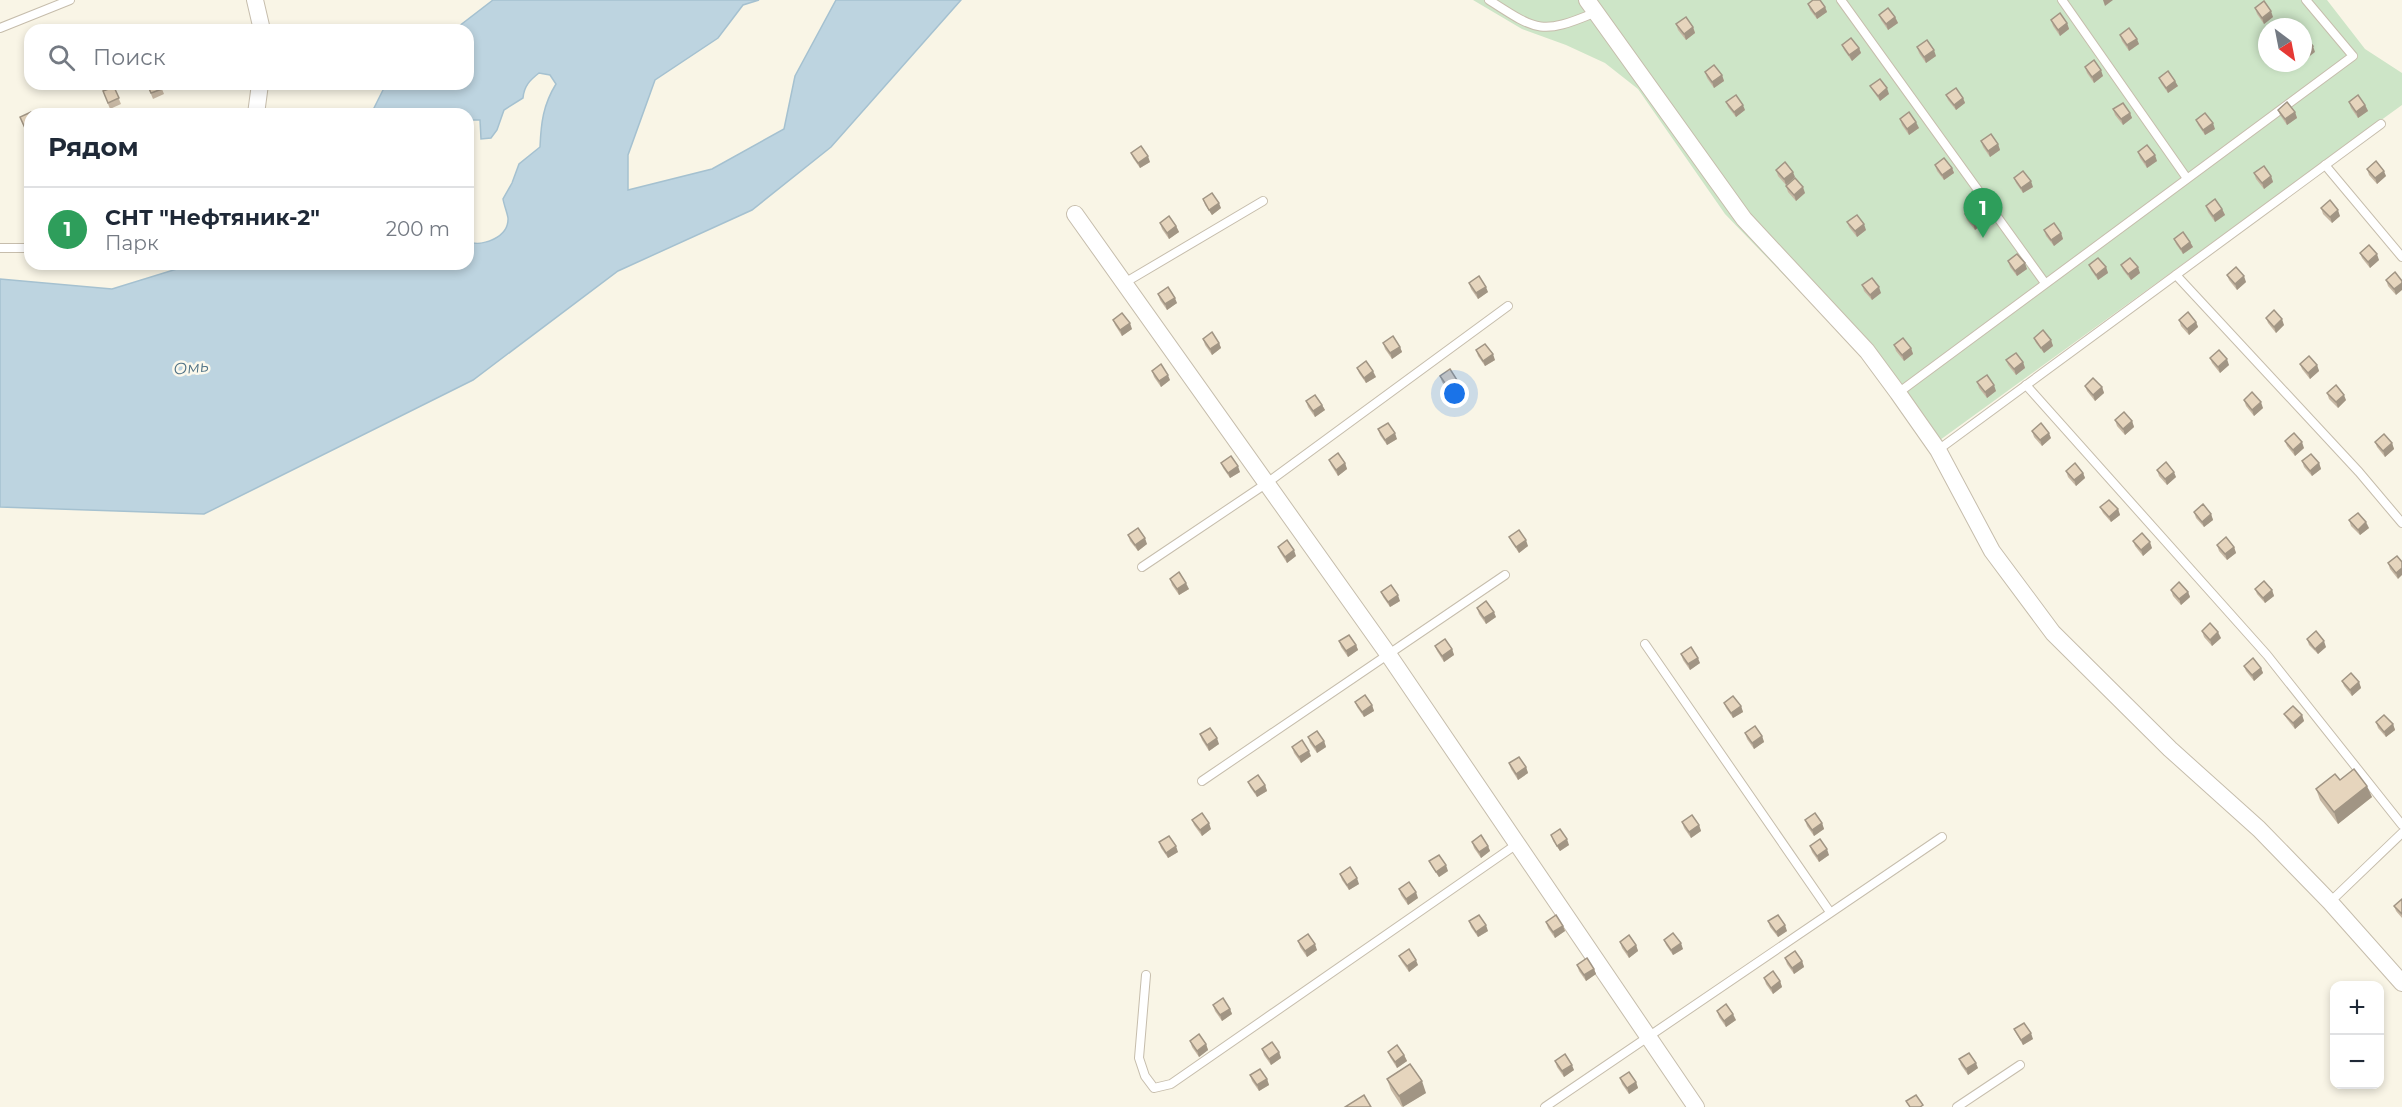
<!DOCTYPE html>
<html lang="ru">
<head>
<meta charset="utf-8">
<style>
  :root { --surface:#fff; --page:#f2f2f3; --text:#1f2937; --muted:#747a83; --line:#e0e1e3; --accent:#ea580c }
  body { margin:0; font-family:Montserrat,sans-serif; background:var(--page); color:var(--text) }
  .controls { position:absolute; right:18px; bottom:18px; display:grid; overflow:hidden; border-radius:12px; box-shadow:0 3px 9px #0003 }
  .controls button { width:54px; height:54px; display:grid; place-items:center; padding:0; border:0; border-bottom:2px solid var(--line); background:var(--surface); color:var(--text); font:30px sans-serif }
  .compass { position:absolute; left:2258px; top:18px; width:54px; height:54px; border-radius:50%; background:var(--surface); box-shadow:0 3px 9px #0003; rotate:148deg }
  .you { position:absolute; left:1455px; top:394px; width:21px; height:21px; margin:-15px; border:4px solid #fff; border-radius:50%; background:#1a73e8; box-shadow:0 0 0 9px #1a73e833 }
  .badge { display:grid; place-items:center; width:39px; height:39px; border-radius:50%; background:var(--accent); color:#fff; font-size:20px; font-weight:700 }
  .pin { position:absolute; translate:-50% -50px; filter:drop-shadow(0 2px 3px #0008) }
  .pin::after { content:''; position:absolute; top:32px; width:21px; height:18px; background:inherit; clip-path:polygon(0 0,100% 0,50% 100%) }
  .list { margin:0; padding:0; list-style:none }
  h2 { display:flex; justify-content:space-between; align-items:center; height:78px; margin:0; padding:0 24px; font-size:26px }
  h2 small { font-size:20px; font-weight:400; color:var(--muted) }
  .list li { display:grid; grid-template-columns:39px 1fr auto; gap:18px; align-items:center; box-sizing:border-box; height:84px; padding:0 24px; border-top:2px solid var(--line) }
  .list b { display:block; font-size:22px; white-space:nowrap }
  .list p { margin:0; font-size:20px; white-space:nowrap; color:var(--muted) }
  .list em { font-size:20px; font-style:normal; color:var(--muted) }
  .icon { flex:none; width:33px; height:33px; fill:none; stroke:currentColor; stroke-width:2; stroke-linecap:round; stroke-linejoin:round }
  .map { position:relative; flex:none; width:2402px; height:1107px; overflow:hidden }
  .search { position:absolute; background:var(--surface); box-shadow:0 3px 9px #0003; left:24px; top:24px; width:450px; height:66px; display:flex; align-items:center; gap:15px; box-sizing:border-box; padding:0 21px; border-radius:18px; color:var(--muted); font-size:22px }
  .panel { position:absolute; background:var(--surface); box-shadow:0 3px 9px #0003; left:24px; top:108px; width:450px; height:162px; border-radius:18px }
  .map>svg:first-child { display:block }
  .green { fill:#cde5c7; fill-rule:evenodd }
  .water { fill:#bdd4e0; stroke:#a5c1d0; stroke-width:1.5 }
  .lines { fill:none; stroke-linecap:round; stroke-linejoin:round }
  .lane-casing { stroke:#c6bdac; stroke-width:10 }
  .street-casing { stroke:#c6bdac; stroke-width:18 }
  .lane { stroke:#fff; stroke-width:8 }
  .street { stroke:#fff; stroke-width:16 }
  .wall { fill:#c6b7a3 }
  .shaded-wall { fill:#a19584 }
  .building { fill:#e6d5bd; stroke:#a19584; stroke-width:1.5 }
  .labels { text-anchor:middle; stroke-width:5; stroke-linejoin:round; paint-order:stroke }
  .water-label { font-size:16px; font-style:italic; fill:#4f7286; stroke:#fcf9ec }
</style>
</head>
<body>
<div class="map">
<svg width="2402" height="1107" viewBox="0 0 2402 1107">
  <rect width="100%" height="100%" fill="#f9f5e6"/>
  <path class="green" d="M 1473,0 L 2327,0 L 2365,49 L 2402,73 L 2402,105 L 1929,448 L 1861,355 L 1725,214 L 1638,89 L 1605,63 L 1566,45 L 1522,29 ZM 2267,27 L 2303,27 L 2303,63 L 2267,63 Z"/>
  <path class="water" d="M 493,0 L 759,0 L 743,5 L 718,38 L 655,80 L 628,155 L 628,190 L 712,169 L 784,129 L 795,76 L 836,0 L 961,0 L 831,147 L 752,210 L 618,271 L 473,380 L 204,514 L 0,507 L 0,279 L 112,289 L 193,264 L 468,264 L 468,242 C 483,247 509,237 508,218 C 507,212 504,205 503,199 L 512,183 L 519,164 L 540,147 C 541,123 543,105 556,84 L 550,75 L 539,73 C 530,80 524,86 523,98 L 504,110 L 497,130 L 491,138 L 481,139 L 480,120 L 468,120 L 468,114 L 371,114 L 386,84 L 468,84 L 468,30 L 454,30 Z"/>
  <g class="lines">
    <defs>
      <g id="lane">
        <path d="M 1489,0 C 1537,31 1541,35 1594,13"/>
        <path d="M 1841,0 L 2045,283"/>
        <path d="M 2062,0 L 2186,177"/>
        <path d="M 0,28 L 70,0"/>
        <path d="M 2325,165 L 2402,257"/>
        <path d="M 0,248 L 30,248"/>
        <path d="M 2176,275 L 2359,472 L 2402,523"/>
        <path d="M 1126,282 L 1263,201"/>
        <path d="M 2026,385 L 2267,655 L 2402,825"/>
        <path d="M 1898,393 L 2353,56 L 2306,0"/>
        <path d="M 1938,450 L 2381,124"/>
        <path d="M 1142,567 L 1267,483 L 1508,306"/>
        <path d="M 1645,644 L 1830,912"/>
        <path d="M 1202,781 L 1505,575"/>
        <path d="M 2330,902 L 2402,833"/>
        <path d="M 1146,975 L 1139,1058 L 1145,1076 L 1154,1088 L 1171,1084 L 1517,844"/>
        <path d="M 1545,1107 L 1942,837"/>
        <path d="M 1957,1107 L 2020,1065"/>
      </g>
      <g id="street">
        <path d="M 255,0 L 262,30"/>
        <path d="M 1587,0 L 1744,219 L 1867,351 L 1898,393 L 1938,450 L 1992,551 L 2053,633 L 2170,749 L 2259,829 L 2330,902 L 2402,983"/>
        <path d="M 256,114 L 260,84"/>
        <path d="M 1075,214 L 1388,654 L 1696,1107"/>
      </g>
    </defs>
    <use href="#lane" class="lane-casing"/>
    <use href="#street" class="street-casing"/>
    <use href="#lane" class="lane"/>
    <use href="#street" class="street"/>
  </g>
  <g class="wall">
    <path d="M 1808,4 L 1825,7 L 1827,12 L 1817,19 L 1810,10 Z"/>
    <path d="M 2255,8 L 2273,17 L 2264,24 L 2257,14 Z"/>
    <path d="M 1879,15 L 1895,17 L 1898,23 L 1888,30 L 1881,20 Z"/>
    <path d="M 2051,20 L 2067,23 L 2069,29 L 2060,36 L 2053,26 Z"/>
    <path d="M 1676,24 L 1693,27 L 1695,33 L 1686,40 L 1678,30 Z"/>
    <path d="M 2120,35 L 2139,44 L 2129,51 L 2122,41 Z"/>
    <path d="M 1842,45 L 1859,48 L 1861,53 L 1852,61 L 1844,50 Z"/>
    <path d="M 1917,47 L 1936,56 L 1926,63 L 1919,53 Z"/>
    <path d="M 2085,67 L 2103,76 L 2094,83 L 2087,73 Z"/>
    <path d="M 1705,72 L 1722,75 L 1724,81 L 1714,88 L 1707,78 Z"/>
    <path d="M 2159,78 L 2178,86 L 2168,93 L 2161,83 Z"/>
    <path d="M 147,84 L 160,84 L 164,94 L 153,99 Z"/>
    <path d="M 1870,86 L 1889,94 L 1880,101 L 1873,91 Z"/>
    <path d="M 114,87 L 121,104 L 110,109 L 103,91 Z"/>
    <path d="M 1946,95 L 1963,98 L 1965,103 L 1956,110 L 1948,100 Z"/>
    <path d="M 1726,102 L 1745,110 L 1736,117 L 1728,107 Z"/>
    <path d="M 2349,102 L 2365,105 L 2368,111 L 2358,118 L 2351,108 Z"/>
    <path d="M 2113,109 L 2130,113 L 2132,118 L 2123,125 L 2115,115 Z"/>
    <path d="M 2278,110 L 2295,112 L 2297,118 L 2287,125 L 2280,115 Z"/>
    <path d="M 30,114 L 30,133 L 27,134 L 20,117 Z"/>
    <path d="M 1900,119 L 1919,128 L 1909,135 L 1902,125 Z"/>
    <path d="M 2196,120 L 2215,129 L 2205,135 L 2198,125 Z"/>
    <path d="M 1981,141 L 1998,144 L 2000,150 L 1990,157 L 1983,147 Z"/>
    <path d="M 2138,152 L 2157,161 L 2147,168 L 2140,158 Z"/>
    <path d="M 1131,153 L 1150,162 L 1140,168 L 1133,158 Z"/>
    <path d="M 1935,165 L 1952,168 L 1954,173 L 1944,180 L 1937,171 Z"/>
    <path d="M 2367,169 L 2386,176 L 2377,184 L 2369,175 Z"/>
    <path d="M 1776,170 L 1795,177 L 1786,185 L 1778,176 Z"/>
    <path d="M 2254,173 L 2271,176 L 2273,182 L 2264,189 L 2256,179 Z"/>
    <path d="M 2014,178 L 2033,187 L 2023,193 L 2016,183 Z"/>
    <path d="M 1786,186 L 1805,193 L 1796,201 L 1788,192 Z"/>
    <path d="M 1203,199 L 1221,208 L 1212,215 L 1205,205 Z"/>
    <path d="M 2206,206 L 2222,209 L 2225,215 L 2215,222 L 2208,212 Z"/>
    <path d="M 2321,208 L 2340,216 L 2332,223 L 2323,214 Z"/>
    <path d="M 1965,214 L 1984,223 L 1975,230 L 1967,220 Z"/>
    <path d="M 1847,222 L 1866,230 L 1857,237 L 1849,227 Z"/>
    <path d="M 1160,223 L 1176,226 L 1179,232 L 1169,239 L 1162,229 Z"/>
    <path d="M 2044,230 L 2061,233 L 2063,239 L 2054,246 L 2046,236 Z"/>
    <path d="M 2174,239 L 2190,242 L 2193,247 L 2183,254 L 2176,244 Z"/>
    <path d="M 2360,253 L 2379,260 L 2370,268 L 2362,258 Z"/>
    <path d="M 2008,261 L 2027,269 L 2017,276 L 2010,267 Z"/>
    <path d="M 2089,265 L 2106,267 L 2108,273 L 2098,280 L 2091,270 Z"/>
    <path d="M 2121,265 L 2140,273 L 2131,280 L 2123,270 Z"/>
    <path d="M 2395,272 L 2396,295 L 2388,286 L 2386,280 Z"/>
    <path d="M 2227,275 L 2246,282 L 2237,290 L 2229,280 Z"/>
    <path d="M 1469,283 L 1488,292 L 1478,299 L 1471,289 Z"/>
    <path d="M 1862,285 L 1881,293 L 1872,300 L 1864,291 Z"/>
    <path d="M 1158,294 L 1177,303 L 1167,310 L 1160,300 Z"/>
    <path d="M 2266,318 L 2284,325 L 2276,333 L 2268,323 Z"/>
    <path d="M 1113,320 L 1132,329 L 1122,336 L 1115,325 Z"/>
    <path d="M 2179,320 L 2196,322 L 2198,327 L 2189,335 L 2181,326 Z"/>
    <path d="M 2034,338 L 2051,340 L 2053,346 L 2044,353 L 2036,343 Z"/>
    <path d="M 1203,339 L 1219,343 L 1221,348 L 1212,355 L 1205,345 Z"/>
    <path d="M 1383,343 L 1400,347 L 1402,352 L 1392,359 L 1385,349 Z"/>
    <path d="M 1894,345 L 1911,348 L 1913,354 L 1904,361 L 1896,351 Z"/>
    <path d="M 1476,350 L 1495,360 L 1485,366 L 1478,356 Z"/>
    <path d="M 2210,358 L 2229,365 L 2220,373 L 2212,363 Z"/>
    <path d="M 2006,360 L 2023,362 L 2025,368 L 2016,375 L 2008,365 Z"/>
    <path d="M 2300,364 L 2317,365 L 2319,371 L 2310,379 L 2302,369 Z"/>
    <path d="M 1357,368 L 1376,377 L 1366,383 L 1359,373 Z"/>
    <path d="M 1152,371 L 1170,380 L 1161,387 L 1154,377 Z"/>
    <path d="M 1440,376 L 1459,385 L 1449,392 L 1442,382 Z"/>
    <path d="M 1977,382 L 1996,391 L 1987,398 L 1979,388 Z"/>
    <path d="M 2085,386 L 2102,387 L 2104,393 L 2095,401 L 2087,391 Z"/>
    <path d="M 2327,393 L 2346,400 L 2338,408 L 2329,399 Z"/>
    <path d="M 2244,400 L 2263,408 L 2254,416 L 2246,406 Z"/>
    <path d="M 1306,401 L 1322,405 L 1325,410 L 1315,417 L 1308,407 Z"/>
    <path d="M 2115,420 L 2132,421 L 2134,427 L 2125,435 L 2117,426 Z"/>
    <path d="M 1378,429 L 1397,439 L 1387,445 L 1380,435 Z"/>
    <path d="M 2032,431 L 2051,438 L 2042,446 L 2034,437 Z"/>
    <path d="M 2285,441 L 2304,448 L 2295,456 L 2287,446 Z"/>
    <path d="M 2375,442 L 2392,443 L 2394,449 L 2385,457 L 2377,447 Z"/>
    <path d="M 1329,460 L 1345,463 L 1347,469 L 1338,476 L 1331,465 Z"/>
    <path d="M 2302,461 L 2319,463 L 2321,469 L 2312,476 L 2304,467 Z"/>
    <path d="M 1221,463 L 1240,472 L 1230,478 L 1223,468 Z"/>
    <path d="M 2157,470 L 2176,477 L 2167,485 L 2159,476 Z"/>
    <path d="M 2066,471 L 2083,473 L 2085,478 L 2076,486 L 2068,477 Z"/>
    <path d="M 2100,507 L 2118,509 L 2120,515 L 2111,522 L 2103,513 Z"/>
    <path d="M 2194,512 L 2211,514 L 2213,520 L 2204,527 L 2196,518 Z"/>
    <path d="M 2349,520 L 2369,528 L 2360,535 L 2351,526 Z"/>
    <path d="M 1128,535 L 1147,544 L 1138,551 L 1130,541 Z"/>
    <path d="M 1509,537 L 1528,546 L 1519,553 L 1512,543 Z"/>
    <path d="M 2133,541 L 2152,548 L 2143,556 L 2135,546 Z"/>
    <path d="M 2217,545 L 2234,547 L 2236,553 L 2227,560 L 2219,551 Z"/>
    <path d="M 1278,547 L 1296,556 L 1287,563 L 1280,552 Z"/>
    <path d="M 2397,556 L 2398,579 L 2390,569 L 2388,563 Z"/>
    <path d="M 1170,579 L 1189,589 L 1179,595 L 1172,585 Z"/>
    <path d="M 2255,589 L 2272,590 L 2274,596 L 2265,603 L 2257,594 Z"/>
    <path d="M 2171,590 L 2188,592 L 2190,597 L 2181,605 L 2173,596 Z"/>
    <path d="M 1381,592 L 1400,601 L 1390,607 L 1383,597 Z"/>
    <path d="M 1477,608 L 1496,617 L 1486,624 L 1479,614 Z"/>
    <path d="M 2202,631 L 2221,638 L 2212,646 L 2204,637 Z"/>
    <path d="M 2307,639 L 2326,647 L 2318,654 L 2309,645 Z"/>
    <path d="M 1339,641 L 1356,645 L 1358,650 L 1348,657 L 1341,647 Z"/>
    <path d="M 1435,646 L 1452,649 L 1454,655 L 1444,662 L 1437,651 Z"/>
    <path d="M 1681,654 L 1700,663 L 1690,670 L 1683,660 Z"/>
    <path d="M 2244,666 L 2261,668 L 2263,673 L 2254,681 L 2246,671 Z"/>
    <path d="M 2342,681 L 2359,682 L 2361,688 L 2352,696 L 2344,686 Z"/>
    <path d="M 1355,702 L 1372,705 L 1374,711 L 1364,717 L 1357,707 Z"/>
    <path d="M 1724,703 L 1741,706 L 1743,712 L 1733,718 L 1726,708 Z"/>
    <path d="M 2284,714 L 2302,715 L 2304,721 L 2295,729 L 2287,719 Z"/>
    <path d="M 2376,722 L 2393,724 L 2395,730 L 2386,737 L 2378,728 Z"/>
    <path d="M 1745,733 L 1762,736 L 1764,742 L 1754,749 L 1747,739 Z"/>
    <path d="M 1200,734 L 1219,744 L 1209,751 L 1202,740 Z"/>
    <path d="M 1308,737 L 1324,741 L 1326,747 L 1317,753 L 1310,743 Z"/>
    <path d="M 1292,747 L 1311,756 L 1301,763 L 1294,753 Z"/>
    <path d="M 1509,763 L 1526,767 L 1528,773 L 1518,780 L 1511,769 Z"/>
    <path d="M 2340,780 L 2372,797 L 2338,824 L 2320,800 L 2316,789 Z"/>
    <path d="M 1248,782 L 1265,785 L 1267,791 L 1257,797 L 1250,787 Z"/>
    <path d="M 1192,820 L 1211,829 L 1202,836 L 1194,825 Z"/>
    <path d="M 1805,820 L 1822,823 L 1824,829 L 1814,836 L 1807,826 Z"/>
    <path d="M 1682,822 L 1699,825 L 1701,831 L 1691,838 L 1684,828 Z"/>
    <path d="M 1551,835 L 1569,845 L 1560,851 L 1553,841 Z"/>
    <path d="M 1159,842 L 1178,852 L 1168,858 L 1161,848 Z"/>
    <path d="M 1472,842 L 1488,846 L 1490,851 L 1481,858 L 1474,848 Z"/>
    <path d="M 1810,846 L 1829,855 L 1819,862 L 1812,852 Z"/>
    <path d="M 1429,861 L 1448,871 L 1439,877 L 1432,867 Z"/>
    <path d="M 1340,874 L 1359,884 L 1349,890 L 1342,880 Z"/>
    <path d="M 1399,889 L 1418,898 L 1408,905 L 1401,895 Z"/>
    <path d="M 2402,899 L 2402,918 L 2396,911 L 2394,906 Z"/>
    <path d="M 1469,921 L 1488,931 L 1478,937 L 1471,927 Z"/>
    <path d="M 1768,921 L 1787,931 L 1778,937 L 1770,927 Z"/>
    <path d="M 1546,922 L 1563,926 L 1565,931 L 1555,938 L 1548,928 Z"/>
    <path d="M 1664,940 L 1683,949 L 1673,955 L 1666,945 Z"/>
    <path d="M 1298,941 L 1317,950 L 1307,957 L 1300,947 Z"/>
    <path d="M 1620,942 L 1636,945 L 1638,951 L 1629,958 L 1622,948 Z"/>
    <path d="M 1399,956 L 1418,965 L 1409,972 L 1402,962 Z"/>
    <path d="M 1785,958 L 1802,961 L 1804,967 L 1794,974 L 1787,964 Z"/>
    <path d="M 1577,965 L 1594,969 L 1596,974 L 1586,981 L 1579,971 Z"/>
    <path d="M 1764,978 L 1780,981 L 1782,987 L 1773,994 L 1766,984 Z"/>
    <path d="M 1213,1005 L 1230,1009 L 1232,1014 L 1222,1021 L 1215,1011 Z"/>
    <path d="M 1717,1011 L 1736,1020 L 1726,1027 L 1719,1017 Z"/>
    <path d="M 2014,1029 L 2033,1039 L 2023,1045 L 2017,1035 Z"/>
    <path d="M 1190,1041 L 1206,1044 L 1208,1050 L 1199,1057 L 1192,1047 Z"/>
    <path d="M 1262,1049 L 1279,1052 L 1281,1058 L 1271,1065 L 1264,1055 Z"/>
    <path d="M 1388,1052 L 1404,1055 L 1407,1061 L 1397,1068 L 1390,1057 Z"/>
    <path d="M 1959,1059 L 1978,1068 L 1968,1075 L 1961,1065 Z"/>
    <path d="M 1555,1061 L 1574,1070 L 1564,1077 L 1557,1067 Z"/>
    <path d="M 1250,1075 L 1267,1079 L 1269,1085 L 1259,1091 L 1252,1081 Z"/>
    <path d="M 1620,1078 L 1636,1082 L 1638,1088 L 1629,1094 L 1622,1084 Z"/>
    <path d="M 1387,1079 L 1426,1093 L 1402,1107 L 1391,1090 Z"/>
  </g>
  <g class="shaded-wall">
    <path d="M 2103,0 L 2113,0 L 2105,6 Z"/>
    <path d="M 1825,7 L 1827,12 L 1817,19 L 1815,14 Z"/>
    <path d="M 2271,11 L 2273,17 L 2264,24 L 2262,18 Z"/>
    <path d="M 1895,17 L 1898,23 L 1888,30 L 1886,24 Z"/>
    <path d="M 2067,23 L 2069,29 L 2060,36 L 2058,30 Z"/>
    <path d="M 1693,27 L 1695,33 L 1686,40 L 1684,34 Z"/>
    <path d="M 2137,39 L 2139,44 L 2129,51 L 2127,45 Z"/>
    <path d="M 2313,46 L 2315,52 L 2306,59 L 2304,53 Z"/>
    <path d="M 1859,48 L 1861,53 L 1852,61 L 1849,55 Z"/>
    <path d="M 1934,50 L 1936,56 L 1926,63 L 1924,57 Z"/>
    <path d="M 2101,70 L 2103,76 L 2094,83 L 2092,77 Z"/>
    <path d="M 1722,75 L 1724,81 L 1714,88 L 1712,82 Z"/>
    <path d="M 2175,81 L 2178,86 L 2168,93 L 2166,88 Z"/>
    <path d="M 1887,88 L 1889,94 L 1880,101 L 1878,96 Z"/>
    <path d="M 1963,98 L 1965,103 L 1956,110 L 1954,105 Z"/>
    <path d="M 1743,105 L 1745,110 L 1736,117 L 1734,112 Z"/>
    <path d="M 2365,105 L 2368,111 L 2358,118 L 2356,112 Z"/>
    <path d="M 2295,112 L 2297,118 L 2287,125 L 2285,119 Z"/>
    <path d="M 2130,113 L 2132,118 L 2123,125 L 2121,119 Z"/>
    <path d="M 1916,122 L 1919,128 L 1909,135 L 1907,129 Z"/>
    <path d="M 2213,123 L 2215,129 L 2205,135 L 2203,130 Z"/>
    <path d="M 1998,144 L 2000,150 L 1990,157 L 1988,151 Z"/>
    <path d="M 2155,155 L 2157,161 L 2147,168 L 2145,162 Z"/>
    <path d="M 1148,156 L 1150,162 L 1140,168 L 1138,163 Z"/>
    <path d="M 1952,168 L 1954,173 L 1944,180 L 1942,175 Z"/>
    <path d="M 2384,171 L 2386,176 L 2377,184 L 2375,178 Z"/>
    <path d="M 1793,172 L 1795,177 L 1786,185 L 1784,179 Z"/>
    <path d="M 2271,176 L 2273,182 L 2264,189 L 2262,183 Z"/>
    <path d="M 2031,181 L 2033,187 L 2023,193 L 2021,188 Z"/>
    <path d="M 1803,187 L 1805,193 L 1796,201 L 1794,195 Z"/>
    <path d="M 1219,203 L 1221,208 L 1212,215 L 1209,210 Z"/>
    <path d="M 2222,209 L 2225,215 L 2215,222 L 2213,216 Z"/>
    <path d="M 2338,210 L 2340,216 L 2332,223 L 2330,217 Z"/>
    <path d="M 1982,217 L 1984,223 L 1975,230 L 1973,224 Z"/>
    <path d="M 1864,224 L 1866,230 L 1857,237 L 1855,231 Z"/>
    <path d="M 1176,226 L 1179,232 L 1169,239 L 1167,233 Z"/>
    <path d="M 2061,233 L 2063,239 L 2054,246 L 2051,240 Z"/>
    <path d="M 2190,242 L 2193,247 L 2183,254 L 2181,249 Z"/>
    <path d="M 2377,254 L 2379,260 L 2370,268 L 2368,262 Z"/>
    <path d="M 2025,263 L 2027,269 L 2017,276 L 2015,271 Z"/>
    <path d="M 2106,267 L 2108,273 L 2098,280 L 2096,275 Z"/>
    <path d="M 2138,267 L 2140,273 L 2131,280 L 2128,274 Z"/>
    <path d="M 2244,276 L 2246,282 L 2237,290 L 2235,284 Z"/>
    <path d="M 2402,283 L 2402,290 L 2396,295 L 2394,289 Z"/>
    <path d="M 1486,287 L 1488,292 L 1478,299 L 1476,293 Z"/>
    <path d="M 1879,287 L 1881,293 L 1872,300 L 1870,295 Z"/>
    <path d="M 1175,298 L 1177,303 L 1167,310 L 1165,304 Z"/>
    <path d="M 2282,319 L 2284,325 L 2276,333 L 2274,327 Z"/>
    <path d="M 2196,322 L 2198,327 L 2189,335 L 2187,329 Z"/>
    <path d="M 1130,323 L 1132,329 L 1122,336 L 1120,330 Z"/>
    <path d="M 2051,340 L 2053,346 L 2044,353 L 2041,348 Z"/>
    <path d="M 1219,343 L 1221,348 L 1212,355 L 1210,349 Z"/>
    <path d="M 1400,347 L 1402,352 L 1392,359 L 1390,353 Z"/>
    <path d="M 1911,348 L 1913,354 L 1904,361 L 1902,355 Z"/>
    <path d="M 1493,354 L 1495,360 L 1485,366 L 1483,361 Z"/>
    <path d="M 2227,359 L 2229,365 L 2220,373 L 2218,367 Z"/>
    <path d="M 2023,362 L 2025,368 L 2016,375 L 2014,369 Z"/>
    <path d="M 2317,365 L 2319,371 L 2310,379 L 2308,373 Z"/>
    <path d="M 1373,371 L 1376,377 L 1366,383 L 1364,378 Z"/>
    <path d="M 1168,375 L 1170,380 L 1161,387 L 1159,381 Z"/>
    <path d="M 1457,380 L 1459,385 L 1449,392 L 1447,386 Z"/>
    <path d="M 1994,385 L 1996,391 L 1987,398 L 1985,392 Z"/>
    <path d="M 2102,387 L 2104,393 L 2095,401 L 2093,395 Z"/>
    <path d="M 2344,395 L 2346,400 L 2338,408 L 2336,402 Z"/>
    <path d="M 2261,402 L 2263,408 L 2254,416 L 2252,410 Z"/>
    <path d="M 1322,405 L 1325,410 L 1315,417 L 1313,411 Z"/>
    <path d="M 2132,421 L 2134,427 L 2125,435 L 2123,429 Z"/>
    <path d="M 1395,433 L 1397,439 L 1387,445 L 1385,440 Z"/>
    <path d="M 2049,433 L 2051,438 L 2042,446 L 2040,440 Z"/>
    <path d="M 2302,442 L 2304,448 L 2295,456 L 2293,450 Z"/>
    <path d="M 2392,443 L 2394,449 L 2385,457 L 2383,451 Z"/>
    <path d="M 1345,463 L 1347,469 L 1338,476 L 1336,470 Z"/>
    <path d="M 2319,463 L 2321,469 L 2312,476 L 2310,471 Z"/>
    <path d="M 1238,466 L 1240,472 L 1230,478 L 1228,473 Z"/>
    <path d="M 2174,472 L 2176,477 L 2167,485 L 2165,479 Z"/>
    <path d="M 2083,473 L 2085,478 L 2076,486 L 2074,480 Z"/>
    <path d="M 2118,509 L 2120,515 L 2111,522 L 2109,517 Z"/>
    <path d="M 2211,514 L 2213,520 L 2204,527 L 2202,522 Z"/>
    <path d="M 2366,522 L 2369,528 L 2360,535 L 2358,530 Z"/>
    <path d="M 1145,538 L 1147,544 L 1138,551 L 1135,545 Z"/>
    <path d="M 1526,540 L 1528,546 L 1519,553 L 1516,547 Z"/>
    <path d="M 2150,542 L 2152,548 L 2143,556 L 2141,550 Z"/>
    <path d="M 2234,547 L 2236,553 L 2227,560 L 2225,554 Z"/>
    <path d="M 1294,550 L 1296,556 L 1287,563 L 1285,557 Z"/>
    <path d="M 2402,568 L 2402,575 L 2398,579 L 2396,573 Z"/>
    <path d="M 1186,583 L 1189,589 L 1179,595 L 1177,589 Z"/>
    <path d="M 2272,590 L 2274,596 L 2265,603 L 2263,598 Z"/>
    <path d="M 2188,592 L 2190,597 L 2181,605 L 2179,599 Z"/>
    <path d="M 1398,595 L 1400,601 L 1390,607 L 1388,602 Z"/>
    <path d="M 1494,612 L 1496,617 L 1486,624 L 1484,618 Z"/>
    <path d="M 2218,632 L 2221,638 L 2212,646 L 2210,640 Z"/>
    <path d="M 2324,641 L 2326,647 L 2318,654 L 2315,649 Z"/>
    <path d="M 1356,645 L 1358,650 L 1348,657 L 1346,651 Z"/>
    <path d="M 1452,649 L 1454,655 L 1444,662 L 1442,656 Z"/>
    <path d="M 1698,658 L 1700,663 L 1690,670 L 1688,664 Z"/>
    <path d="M 2261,668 L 2263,673 L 2254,681 L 2252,675 Z"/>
    <path d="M 2359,682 L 2361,688 L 2352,696 L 2350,690 Z"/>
    <path d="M 1372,705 L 1374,711 L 1364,717 L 1362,712 Z"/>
    <path d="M 1741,706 L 1743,712 L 1733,718 L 1731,713 Z"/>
    <path d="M 2302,715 L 2304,721 L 2295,729 L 2293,723 Z"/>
    <path d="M 2393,724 L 2395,730 L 2386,737 L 2384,732 Z"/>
    <path d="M 1762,736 L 1764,742 L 1754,749 L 1752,743 Z"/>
    <path d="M 1217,738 L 1219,744 L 1209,751 L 1207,745 Z"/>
    <path d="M 1324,741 L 1326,747 L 1317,753 L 1315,747 Z"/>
    <path d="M 1309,751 L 1311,756 L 1301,763 L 1299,757 Z"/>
    <path d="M 1526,767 L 1528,773 L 1518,780 L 1516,774 Z"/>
    <path d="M 1265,785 L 1267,791 L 1257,797 L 1255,792 Z"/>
    <path d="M 2367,786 L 2372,797 L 2338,824 L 2334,812 Z"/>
    <path d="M 1209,823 L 1211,829 L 1202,836 L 1200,830 Z"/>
    <path d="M 1822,823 L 1824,829 L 1814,836 L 1812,830 Z"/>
    <path d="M 1699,825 L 1701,831 L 1691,838 L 1689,832 Z"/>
    <path d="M 1567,839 L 1569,845 L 1560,851 L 1557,846 Z"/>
    <path d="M 1176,846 L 1178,852 L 1168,858 L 1166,853 Z"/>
    <path d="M 1488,846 L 1490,851 L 1481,858 L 1479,852 Z"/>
    <path d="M 1827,849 L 1829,855 L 1819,862 L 1817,856 Z"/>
    <path d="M 1446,865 L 1448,871 L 1439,877 L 1436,872 Z"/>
    <path d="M 1357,878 L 1359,884 L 1349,890 L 1347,885 Z"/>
    <path d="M 1416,892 L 1418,898 L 1408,905 L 1406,899 Z"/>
    <path d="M 1486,925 L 1488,931 L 1478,937 L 1476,932 Z"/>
    <path d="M 1785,925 L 1787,931 L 1778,937 L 1776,932 Z"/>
    <path d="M 1563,926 L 1565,931 L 1555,938 L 1553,932 Z"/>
    <path d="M 1681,943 L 1683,949 L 1673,955 L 1671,950 Z"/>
    <path d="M 1315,944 L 1317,950 L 1307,957 L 1305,951 Z"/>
    <path d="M 1636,945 L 1638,951 L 1629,958 L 1627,952 Z"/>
    <path d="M 1416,960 L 1418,965 L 1409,972 L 1407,966 Z"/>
    <path d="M 1802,961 L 1804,967 L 1794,974 L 1792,968 Z"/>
    <path d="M 1594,969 L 1596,974 L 1586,981 L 1584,975 Z"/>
    <path d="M 1780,981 L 1782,987 L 1773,994 L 1771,988 Z"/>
    <path d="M 1230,1009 L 1232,1014 L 1222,1021 L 1220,1015 Z"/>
    <path d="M 1733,1014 L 1736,1020 L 1726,1027 L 1724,1021 Z"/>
    <path d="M 2031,1033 L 2033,1039 L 2023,1045 L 2021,1040 Z"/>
    <path d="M 1206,1044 L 1208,1050 L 1199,1057 L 1197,1051 Z"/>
    <path d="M 1279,1052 L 1281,1058 L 1271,1065 L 1269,1059 Z"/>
    <path d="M 1404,1055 L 1407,1061 L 1397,1068 L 1395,1062 Z"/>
    <path d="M 1976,1063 L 1978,1068 L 1968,1075 L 1966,1069 Z"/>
    <path d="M 1572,1065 L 1574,1070 L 1564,1077 L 1562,1071 Z"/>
    <path d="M 1267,1079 L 1269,1085 L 1259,1091 L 1257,1085 Z"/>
    <path d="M 1422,1081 L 1426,1093 L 1403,1107 L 1399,1096 Z"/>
    <path d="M 1636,1082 L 1638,1088 L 1629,1094 L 1627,1088 Z"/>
  </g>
  <g class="building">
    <path d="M 1813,0 L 1820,0 L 1825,7 L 1815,14 L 1808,4 Z"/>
    <path d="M 2264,1 L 2271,11 L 2262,18 L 2255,8 Z"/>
    <path d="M 1888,8 L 1895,17 L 1886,24 L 1879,15 Z"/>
    <path d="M 2060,13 L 2067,23 L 2058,30 L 2051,20 Z"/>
    <path d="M 1686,17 L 1693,27 L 1684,34 L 1676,24 Z"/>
    <path d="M 2129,28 L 2137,39 L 2127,45 L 2120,35 Z"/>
    <path d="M 2305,36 L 2313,46 L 2304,53 L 2303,38 Z"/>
    <path d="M 1851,38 L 1859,48 L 1849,55 L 1842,45 Z"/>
    <path d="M 1927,40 L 1934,50 L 1924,57 L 1917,47 Z"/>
    <path d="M 2094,60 L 2101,70 L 2092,77 L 2085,67 Z"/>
    <path d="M 1714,65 L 1722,75 L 1712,82 L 1705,72 Z"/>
    <path d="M 2168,71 L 2175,81 L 2166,88 L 2159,78 Z"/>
    <path d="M 1880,79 L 1887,88 L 1878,96 L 1870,86 Z"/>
    <path d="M 147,84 L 160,84 L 162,89 L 151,93 Z"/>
    <path d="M 114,87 L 119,98 L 108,103 L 103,91 Z"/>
    <path d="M 1956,88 L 1963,98 L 1954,105 L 1946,95 Z"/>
    <path d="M 1736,95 L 1743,105 L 1734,112 L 1726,102 Z"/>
    <path d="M 2358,95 L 2365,105 L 2356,112 L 2349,102 Z"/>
    <path d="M 2287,102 L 2295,112 L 2285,119 L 2278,110 Z"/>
    <path d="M 2123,103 L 2130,113 L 2121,119 L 2113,109 Z"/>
    <path d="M 154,110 L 155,114 L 144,114 Z"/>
    <path d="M 31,112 L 32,114 L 30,114 L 30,126 L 25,128 L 20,117 Z"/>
    <path d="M 1909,112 L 1916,122 L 1907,129 L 1900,119 Z"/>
    <path d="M 2205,113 L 2213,123 L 2203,130 L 2196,120 Z"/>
    <path d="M 1991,134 L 1998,144 L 1988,151 L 1981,141 Z"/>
    <path d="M 2147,145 L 2155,155 L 2145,162 L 2138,152 Z"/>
    <path d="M 1141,146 L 1148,156 L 1138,163 L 1131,153 Z"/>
    <path d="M 1944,158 L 1952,168 L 1942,175 L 1935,165 Z"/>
    <path d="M 2376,161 L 2384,171 L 2375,178 L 2367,169 Z"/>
    <path d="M 1785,162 L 1793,172 L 1784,179 L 1776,170 Z"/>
    <path d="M 2264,166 L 2271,176 L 2262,183 L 2254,173 Z"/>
    <path d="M 2023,171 L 2031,181 L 2021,188 L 2014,178 Z"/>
    <path d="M 1795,178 L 1803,187 L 1794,195 L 1786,186 Z"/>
    <path d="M 1212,193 L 1219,203 L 1209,210 L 1203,199 Z"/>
    <path d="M 2215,199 L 2222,209 L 2213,216 L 2206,206 Z"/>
    <path d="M 2330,200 L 2338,210 L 2330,217 L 2321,208 Z"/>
    <path d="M 1974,207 L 1982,217 L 1973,224 L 1965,214 Z"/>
    <path d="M 1857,215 L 1864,224 L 1855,231 L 1847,222 Z"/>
    <path d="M 1169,216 L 1176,226 L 1167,233 L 1160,223 Z"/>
    <path d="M 2054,223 L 2061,233 L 2051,240 L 2044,230 Z"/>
    <path d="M 2183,232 L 2190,242 L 2181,249 L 2174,239 Z"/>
    <path d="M 2369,245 L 2377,254 L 2368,262 L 2360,253 Z"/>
    <path d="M 2017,254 L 2025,263 L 2015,271 L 2008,261 Z"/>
    <path d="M 2098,258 L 2106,267 L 2096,275 L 2089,265 Z"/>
    <path d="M 2130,258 L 2138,267 L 2128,274 L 2121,265 Z"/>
    <path d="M 2236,267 L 2244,276 L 2235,284 L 2227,275 Z"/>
    <path d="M 2395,272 L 2402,281 L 2402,283 L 2394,289 L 2386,280 Z"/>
    <path d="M 1479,276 L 1486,287 L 1476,293 L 1469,283 Z"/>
    <path d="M 1872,278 L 1879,287 L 1870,295 L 1862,285 Z"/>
    <path d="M 1168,287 L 1175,298 L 1165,304 L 1158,294 Z"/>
    <path d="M 2274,310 L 2282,319 L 2274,327 L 2266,318 Z"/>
    <path d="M 2188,312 L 2196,322 L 2187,329 L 2179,320 Z"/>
    <path d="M 1122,313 L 1130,323 L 1120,330 L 1113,320 Z"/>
    <path d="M 2043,330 L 2051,340 L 2041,348 L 2034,338 Z"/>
    <path d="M 1212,332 L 1219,343 L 1210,349 L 1203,339 Z"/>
    <path d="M 1393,336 L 1400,347 L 1390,353 L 1383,343 Z"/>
    <path d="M 1903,338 L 1911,348 L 1902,355 L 1894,345 Z"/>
    <path d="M 1485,344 L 1493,354 L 1483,361 L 1476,350 Z"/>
    <path d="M 2219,350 L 2227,359 L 2218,367 L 2210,358 Z"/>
    <path d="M 2016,353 L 2023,362 L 2014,369 L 2006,360 Z"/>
    <path d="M 2309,356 L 2317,365 L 2308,373 L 2300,364 Z"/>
    <path d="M 1366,361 L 1373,371 L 1364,378 L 1357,368 Z"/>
    <path d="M 1161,364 L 1168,375 L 1159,381 L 1152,371 Z"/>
    <path d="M 1450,369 L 1457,380 L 1447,386 L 1440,376 Z"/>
    <path d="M 1987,375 L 1994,385 L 1985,392 L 1977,382 Z"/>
    <path d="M 2093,378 L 2102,387 L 2093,395 L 2085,386 Z"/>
    <path d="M 2336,385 L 2344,395 L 2336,402 L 2327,393 Z"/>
    <path d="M 2252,392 L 2261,402 L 2252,410 L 2244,400 Z"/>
    <path d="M 1315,395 L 1322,405 L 1313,411 L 1306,401 Z"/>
    <path d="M 2124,412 L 2132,421 L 2123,429 L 2115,420 Z"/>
    <path d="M 1388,423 L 1395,433 L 1385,440 L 1378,429 Z"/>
    <path d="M 2041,423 L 2049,433 L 2040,440 L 2032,431 Z"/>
    <path d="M 2294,433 L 2302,442 L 2293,450 L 2285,441 Z"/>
    <path d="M 2384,434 L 2392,443 L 2383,451 L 2375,442 Z"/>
    <path d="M 1338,453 L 1345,463 L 1336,470 L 1329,460 Z"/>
    <path d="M 2311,454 L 2319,463 L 2310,471 L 2302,461 Z"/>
    <path d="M 1231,456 L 1238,466 L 1228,473 L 1221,463 Z"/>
    <path d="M 2166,462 L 2174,472 L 2165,479 L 2157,470 Z"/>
    <path d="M 2075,463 L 2083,473 L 2074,480 L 2066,471 Z"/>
    <path d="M 2109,500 L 2118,509 L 2109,517 L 2100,507 Z"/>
    <path d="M 2203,504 L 2211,514 L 2202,522 L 2194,512 Z"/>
    <path d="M 2358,513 L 2366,522 L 2358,530 L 2349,520 Z"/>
    <path d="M 1138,528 L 1145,538 L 1135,545 L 1128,535 Z"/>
    <path d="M 1519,530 L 1526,540 L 1516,547 L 1509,537 Z"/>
    <path d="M 2142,533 L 2150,542 L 2141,550 L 2133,541 Z"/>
    <path d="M 2226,537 L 2234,547 L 2225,554 L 2217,545 Z"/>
    <path d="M 1287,540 L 1294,550 L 1285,557 L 1278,547 Z"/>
    <path d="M 2397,556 L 2402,562 L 2402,568 L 2396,573 L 2388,563 Z"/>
    <path d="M 1179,572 L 1186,583 L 1177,589 L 1170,579 Z"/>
    <path d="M 2264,581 L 2272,590 L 2263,598 L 2255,589 Z"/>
    <path d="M 2179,582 L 2188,592 L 2179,599 L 2171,590 Z"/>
    <path d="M 1391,585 L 1398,595 L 1388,602 L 1381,592 Z"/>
    <path d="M 1486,601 L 1494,612 L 1484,618 L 1477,608 Z"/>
    <path d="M 2210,623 L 2218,632 L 2210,640 L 2202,631 Z"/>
    <path d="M 2316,631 L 2324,641 L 2315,649 L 2307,639 Z"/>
    <path d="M 1349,635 L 1356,645 L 1346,651 L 1339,641 Z"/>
    <path d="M 1445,639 L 1452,649 L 1442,656 L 1435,646 Z"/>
    <path d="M 1691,647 L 1698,658 L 1688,664 L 1681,654 Z"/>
    <path d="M 2253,658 L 2261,668 L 2252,675 L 2244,666 Z"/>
    <path d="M 2351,673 L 2359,682 L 2350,690 L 2342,681 Z"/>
    <path d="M 1365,695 L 1372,705 L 1362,712 L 1355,702 Z"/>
    <path d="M 1733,696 L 1741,706 L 1731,713 L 1724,703 Z"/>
    <path d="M 2293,706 L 2302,715 L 2293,723 L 2284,714 Z"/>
    <path d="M 2384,715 L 2393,724 L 2384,732 L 2376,722 Z"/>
    <path d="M 1755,726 L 1762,736 L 1752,743 L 1745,733 Z"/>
    <path d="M 1210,728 L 1217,738 L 1207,745 L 1200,734 Z"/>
    <path d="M 1317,731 L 1324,741 L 1315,747 L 1308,737 Z"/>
    <path d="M 1302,740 L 1309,751 L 1299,757 L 1292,747 Z"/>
    <path d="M 1519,757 L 1526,767 L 1516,774 L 1509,763 Z"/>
    <path d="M 2354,769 L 2367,786 L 2334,812 L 2316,789 L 2335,774 L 2340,780 Z"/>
    <path d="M 1258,775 L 1265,785 L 1255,792 L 1248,782 Z"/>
    <path d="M 1202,813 L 1209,823 L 1200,830 L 1192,820 Z"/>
    <path d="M 1815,813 L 1822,823 L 1812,830 L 1805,820 Z"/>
    <path d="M 1692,815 L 1699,825 L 1689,832 L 1682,822 Z"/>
    <path d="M 1560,829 L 1567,839 L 1557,846 L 1551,835 Z"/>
    <path d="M 1481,835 L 1488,846 L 1479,852 L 1472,842 Z"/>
    <path d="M 1169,836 L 1176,846 L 1166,853 L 1159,842 Z"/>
    <path d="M 1820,839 L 1827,849 L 1817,856 L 1810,846 Z"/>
    <path d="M 1439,855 L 1446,865 L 1436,872 L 1429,861 Z"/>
    <path d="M 1350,867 L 1357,878 L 1347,885 L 1340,874 Z"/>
    <path d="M 1409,882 L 1416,892 L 1406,899 L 1399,889 Z"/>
    <path d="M 2402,899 L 2402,914 L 2394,906 Z"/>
    <path d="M 1479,915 L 1486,925 L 1476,932 L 1469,921 Z"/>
    <path d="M 1556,915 L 1563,926 L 1553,932 L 1546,922 Z"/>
    <path d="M 1778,915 L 1785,925 L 1776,932 L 1768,921 Z"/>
    <path d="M 1673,933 L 1681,943 L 1671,950 L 1664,940 Z"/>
    <path d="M 1308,934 L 1315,944 L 1305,951 L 1298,941 Z"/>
    <path d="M 1629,935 L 1636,945 L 1627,952 L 1620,942 Z"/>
    <path d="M 1409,949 L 1416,960 L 1407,966 L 1399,956 Z"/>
    <path d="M 1795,951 L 1802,961 L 1792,968 L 1785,958 Z"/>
    <path d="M 1587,958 L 1594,969 L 1584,975 L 1577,965 Z"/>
    <path d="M 1773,971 L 1780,981 L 1771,988 L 1764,978 Z"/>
    <path d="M 1223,998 L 1230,1009 L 1220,1015 L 1213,1005 Z"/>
    <path d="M 1726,1004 L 1733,1014 L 1724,1021 L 1717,1011 Z"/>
    <path d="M 2024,1023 L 2031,1033 L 2021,1040 L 2014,1029 Z"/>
    <path d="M 1199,1034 L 1206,1044 L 1197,1051 L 1190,1041 Z"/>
    <path d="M 1272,1042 L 1279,1052 L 1269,1059 L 1262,1049 Z"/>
    <path d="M 1397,1045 L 1404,1055 L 1395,1062 L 1388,1052 Z"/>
    <path d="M 1969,1053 L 1976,1063 L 1966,1069 L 1959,1059 Z"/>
    <path d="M 1565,1054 L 1572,1065 L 1562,1071 L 1555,1061 Z"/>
    <path d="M 1410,1064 L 1422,1081 L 1399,1096 L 1387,1079 Z"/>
    <path d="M 1260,1069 L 1267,1079 L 1257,1085 L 1250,1075 Z"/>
    <path d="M 1629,1072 L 1636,1082 L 1627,1088 L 1620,1078 Z"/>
    <path d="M 1364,1095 L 1371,1107 L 1345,1107 Z"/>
    <path d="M 1916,1095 L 1923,1105 L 1920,1107 L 1910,1107 L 1906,1101 Z"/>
  </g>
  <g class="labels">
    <g class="water-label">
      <text transform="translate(191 367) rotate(-6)" y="6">Омь</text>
    </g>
  </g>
</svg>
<div class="controls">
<button>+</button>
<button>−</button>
</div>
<svg class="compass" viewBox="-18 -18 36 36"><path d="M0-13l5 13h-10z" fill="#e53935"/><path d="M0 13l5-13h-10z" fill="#747a83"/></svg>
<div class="you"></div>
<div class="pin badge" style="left:1983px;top:238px;background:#2e9e5b">1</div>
<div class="search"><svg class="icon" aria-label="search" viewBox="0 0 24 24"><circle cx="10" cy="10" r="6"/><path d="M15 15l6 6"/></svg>Поиск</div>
<section class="panel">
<h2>Рядом<small></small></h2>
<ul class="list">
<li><span class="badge" style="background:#2e9e5b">1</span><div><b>СНТ &quot;Нефтяник-2&quot;</b><p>Парк</p></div><em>200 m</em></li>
</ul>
</section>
</div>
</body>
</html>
